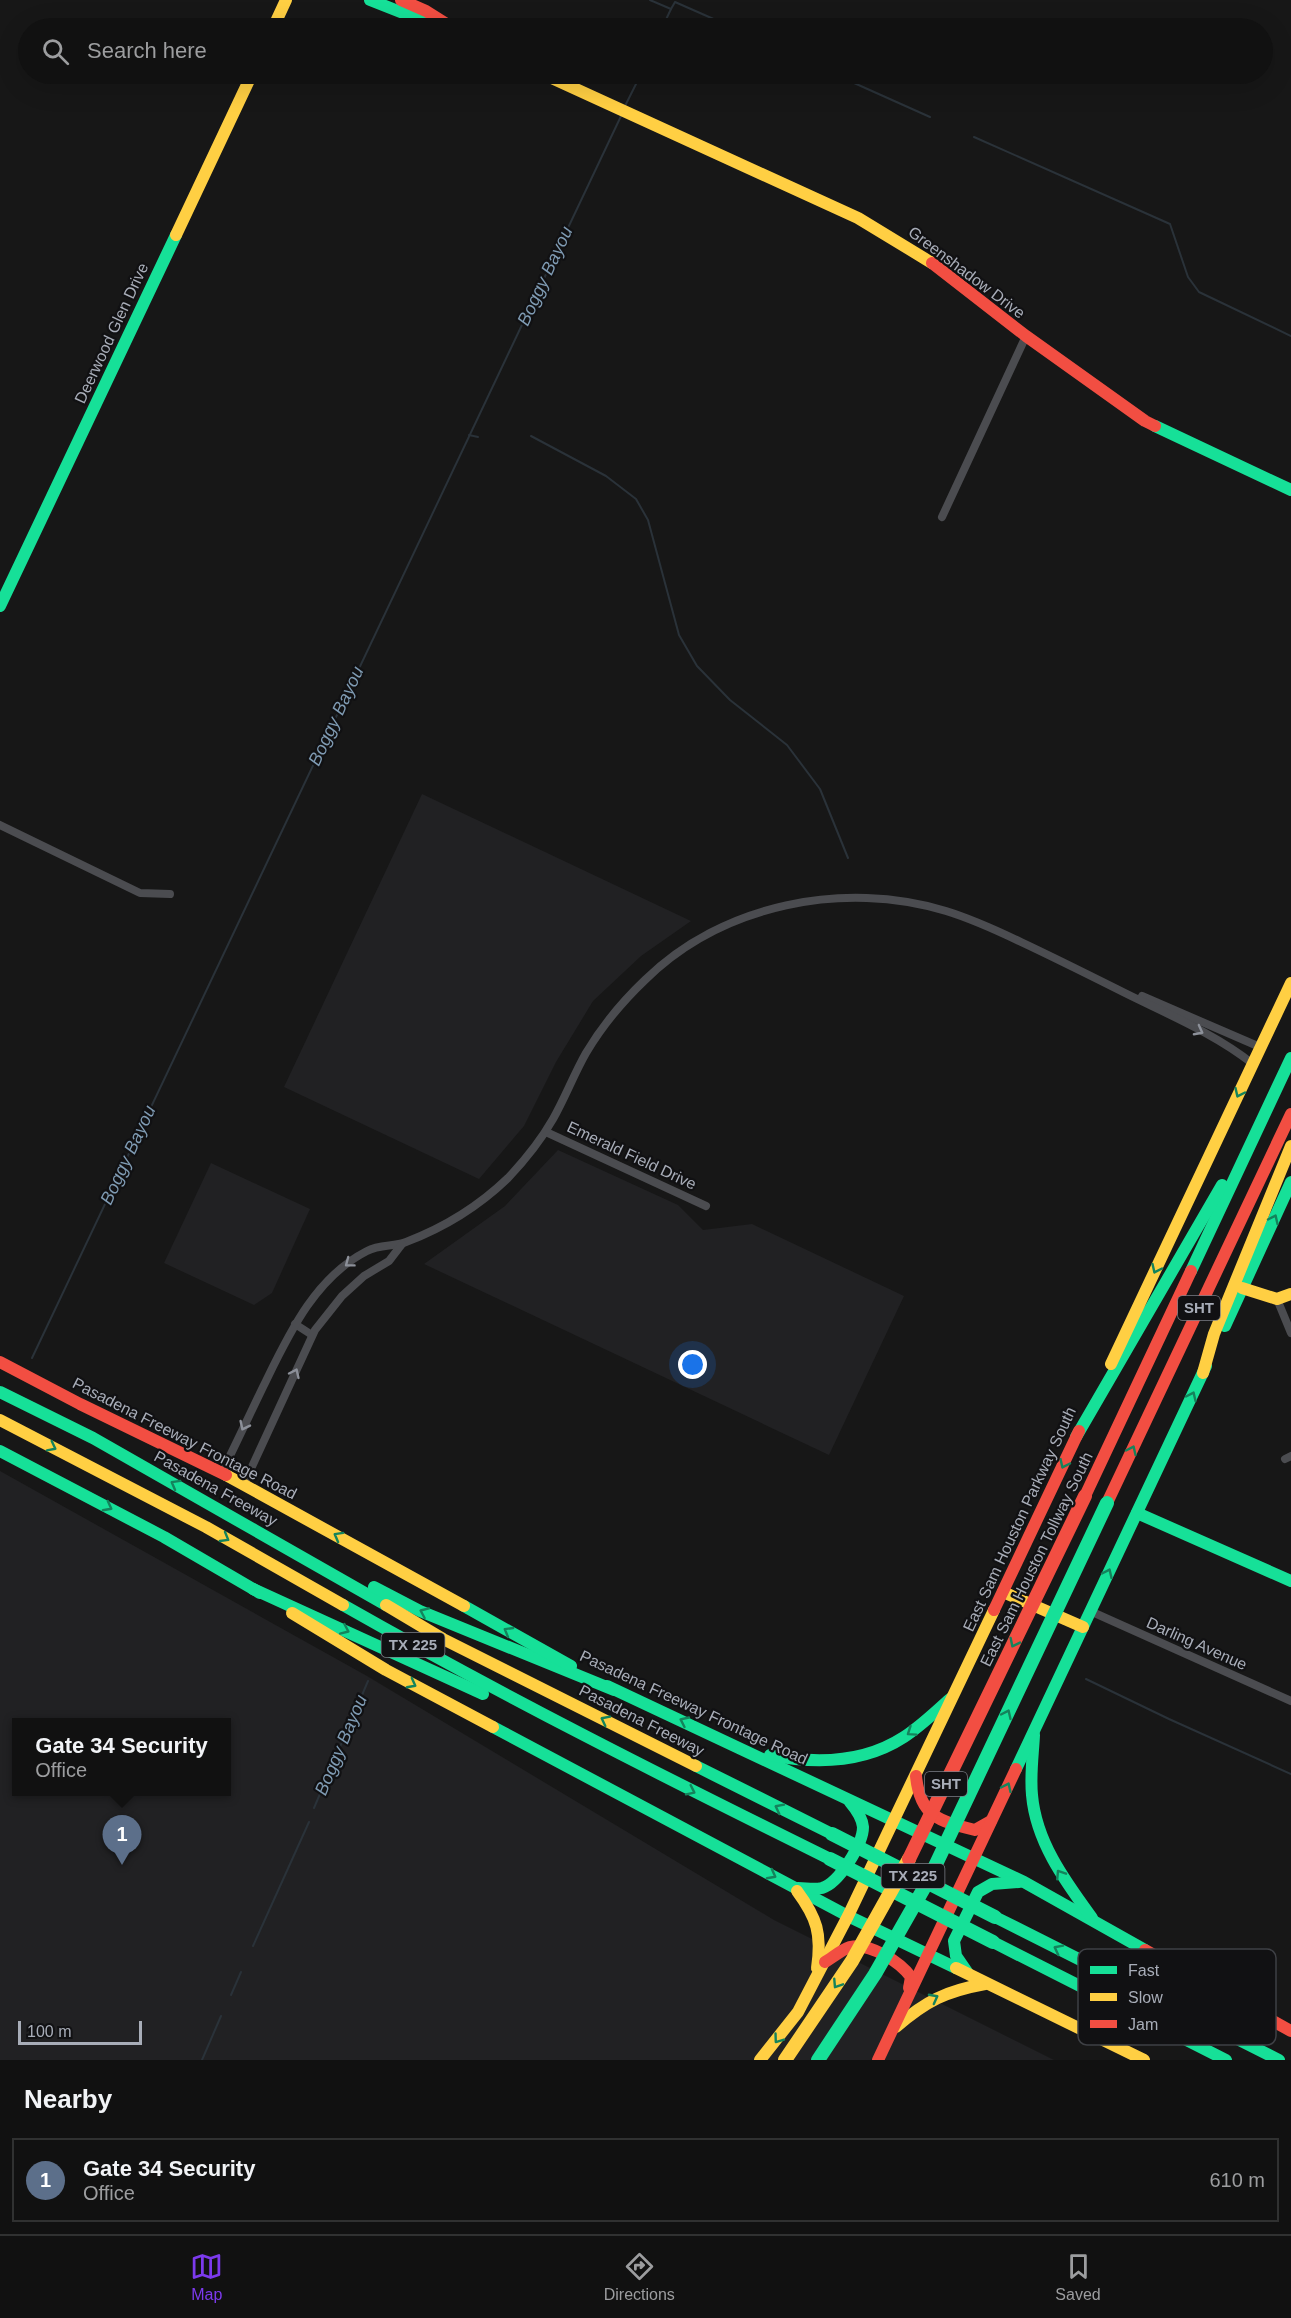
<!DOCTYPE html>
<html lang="en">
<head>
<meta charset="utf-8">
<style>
  :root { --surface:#111; --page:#1e1f1f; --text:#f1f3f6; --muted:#9c9d9f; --line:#303131; --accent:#7c3aed }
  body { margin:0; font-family:Arial,sans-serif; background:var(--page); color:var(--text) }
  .scale { position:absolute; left:18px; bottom:15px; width:124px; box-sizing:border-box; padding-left:6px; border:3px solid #a8adb8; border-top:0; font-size:16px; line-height:21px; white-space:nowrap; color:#a8adb8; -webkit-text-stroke:4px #111113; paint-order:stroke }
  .you { position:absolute; left:693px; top:1365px; width:21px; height:21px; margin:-15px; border:4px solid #fff; border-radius:50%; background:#1a73e8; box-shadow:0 0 0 9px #1a73e833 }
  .badge { display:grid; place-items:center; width:39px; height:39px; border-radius:50%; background:var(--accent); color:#fff; font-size:20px; font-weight:700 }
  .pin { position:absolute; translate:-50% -50px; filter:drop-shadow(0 2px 3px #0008) }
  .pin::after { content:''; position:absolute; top:32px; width:21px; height:18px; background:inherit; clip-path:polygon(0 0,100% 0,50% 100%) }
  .popup { position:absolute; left:12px; top:1718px; width:219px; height:78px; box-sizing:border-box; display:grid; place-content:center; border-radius:0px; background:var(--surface); filter:drop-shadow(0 2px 4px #0005); font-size:20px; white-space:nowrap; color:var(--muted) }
  .popup b { font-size:22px; color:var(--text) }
  .popup::after { content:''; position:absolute; left:50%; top:100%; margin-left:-12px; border:12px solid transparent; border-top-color:var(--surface) }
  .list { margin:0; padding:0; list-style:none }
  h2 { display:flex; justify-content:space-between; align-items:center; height:78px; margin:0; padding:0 24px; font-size:26px }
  h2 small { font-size:20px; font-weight:400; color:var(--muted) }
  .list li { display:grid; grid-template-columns:39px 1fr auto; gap:18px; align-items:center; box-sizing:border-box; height:84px; margin:0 12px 12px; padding:0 12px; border:2px solid var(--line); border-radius:0px }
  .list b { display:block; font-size:22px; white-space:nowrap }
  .list p { margin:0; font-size:20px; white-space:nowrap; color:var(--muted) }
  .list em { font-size:20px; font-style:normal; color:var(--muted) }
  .icon { flex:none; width:33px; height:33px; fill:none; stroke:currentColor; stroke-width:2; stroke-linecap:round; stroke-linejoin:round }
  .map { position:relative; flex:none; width:1291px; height:2060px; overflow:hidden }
  .search { position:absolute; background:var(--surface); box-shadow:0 6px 24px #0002; left:18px; right:18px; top:18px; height:66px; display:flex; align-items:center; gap:15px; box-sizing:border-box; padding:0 21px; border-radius:33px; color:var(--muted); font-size:22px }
  .sheet { height:174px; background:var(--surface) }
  nav { display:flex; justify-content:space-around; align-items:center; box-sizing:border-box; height:84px; border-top:2px solid var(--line); background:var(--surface); font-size:16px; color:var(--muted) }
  nav a { display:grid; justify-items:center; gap:3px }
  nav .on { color:var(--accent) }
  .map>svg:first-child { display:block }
  .built { fill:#212123; fill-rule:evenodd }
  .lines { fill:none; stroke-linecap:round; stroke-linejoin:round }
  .stream { stroke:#2a3239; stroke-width:2 }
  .street { stroke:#4b4c50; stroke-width:8 }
  .fast { stroke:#16e098; stroke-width:12 }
  .slow { stroke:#ffcf43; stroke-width:12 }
  .jam { stroke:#f24e42; stroke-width:12 }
  .fast-bridge { stroke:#16e098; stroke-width:14 }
  .slow-bridge { stroke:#ffcf43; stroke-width:14 }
  .jam-bridge { stroke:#f24e42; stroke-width:14 }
  .oneway { stroke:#8c9099 }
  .oneway2 { stroke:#14835c }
  .labels { text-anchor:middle; stroke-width:4.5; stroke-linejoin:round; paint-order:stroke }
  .shield { fill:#111113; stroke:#7b7e86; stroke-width:1.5 }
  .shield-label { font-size:15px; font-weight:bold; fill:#a8adb8 }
  .street-label { font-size:16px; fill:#a8adb8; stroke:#111113 }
  .water-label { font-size:18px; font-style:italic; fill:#7f9bb3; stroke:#111113 }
  .key { fill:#111113; stroke:#3e4045; stroke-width:1.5 }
  .key-label { font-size:16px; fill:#a8adb8 }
</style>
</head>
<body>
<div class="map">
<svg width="1291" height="2060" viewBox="0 0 1291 2060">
  <rect width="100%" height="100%" fill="#171717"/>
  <g class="built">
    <path d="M 422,794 L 691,921 L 641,956 L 593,1001 L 556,1062 L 524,1126 L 479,1179 L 284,1087 Z"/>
    <path d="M 558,1150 L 678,1205 L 703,1230 L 752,1224 L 904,1296 L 829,1455 L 424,1264 L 505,1206 Z"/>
    <path d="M 211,1163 L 310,1209 L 272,1293 L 254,1305 L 164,1263 Z"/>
    <path d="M 0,1471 L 367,1676 L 774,1920 L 1054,2060 L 0,2060 ZM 17,1722 L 227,1722 L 227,1792 L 17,1792 Z"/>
  </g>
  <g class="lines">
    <g class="stream">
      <path d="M 650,0 L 671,9 L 675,2 L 734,28"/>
      <path d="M 662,28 L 671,9"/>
      <path d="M 834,74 L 930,117"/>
      <path d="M 625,106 L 641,74"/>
      <path d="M 974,137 L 1170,224 L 1188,277 L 1199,292 L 1291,336"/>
      <path d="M 469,435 L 478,437"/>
      <path d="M 531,436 L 606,476 L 636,499 L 648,520 L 679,635 L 697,666 L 730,700 L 787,745 L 820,789 L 848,858"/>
      <path d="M 32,1358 L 622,114"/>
      <path d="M 1086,1679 L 1169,1719 L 1291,1774"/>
      <path d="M 314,1808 L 368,1681"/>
      <path d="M 253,1946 L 309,1822"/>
      <path d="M 231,1995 L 241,1972"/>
      <path d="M 202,2060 L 221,2016"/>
    </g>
    <g class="street">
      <path d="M 942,517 L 1026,336"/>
      <path d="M 0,825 L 140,893 L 170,894"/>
      <path d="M 1142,996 L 1260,1047"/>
      <path d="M 546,1132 L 706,1206"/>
      <path d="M 1277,1299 L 1291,1333"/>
      <path d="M 295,1324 L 312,1335"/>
      <path d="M 1285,1459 L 1291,1456"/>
      <path d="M 222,1472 C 236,1444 249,1416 263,1387 C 288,1336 314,1278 367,1251 C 380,1244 394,1247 406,1242 C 443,1228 479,1206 508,1178 C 525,1160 541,1140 553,1119 C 565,1098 574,1074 586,1053 C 602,1026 623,1001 645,980 C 722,904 844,880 946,911 C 972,919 996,930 1021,942 C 1053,957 1085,973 1117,989 C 1162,1012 1213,1032 1253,1064"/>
      <path d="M 244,1484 L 315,1330 L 342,1296 L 364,1276 L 389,1261 L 402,1244"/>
      <path d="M 1090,1611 L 1291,1701"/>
    </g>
    <g class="fast">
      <path d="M 370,0 L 441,28"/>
      <path d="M 1155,426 L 1291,490"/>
      <path d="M 0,606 L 176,235"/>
      <path d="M 1191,1271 L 1291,1058"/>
      <path d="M 1225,1326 L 1291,1182"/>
      <path d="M 0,1392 L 93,1438 L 386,1605"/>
      <path d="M 1076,1437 L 1222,1185"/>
      <path d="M 0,1451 L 164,1537 L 260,1593"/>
      <path d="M 1137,1513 L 1291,1581"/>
      <path d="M 374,1587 L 420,1611 L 614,1690"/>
      <path d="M 253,1589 L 483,1694"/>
      <path d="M 343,1605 C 503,1696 666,1778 830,1859"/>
      <path d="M 464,1606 L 571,1666"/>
      <path d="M 607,1686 L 1024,1882 L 1145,1950"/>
      <path d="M 493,1727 L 848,1916 L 956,1968"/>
      <path d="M 1034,1735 C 1033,1755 1030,1775 1032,1795 C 1036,1842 1065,1881 1092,1918"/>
      <path d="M 770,1755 C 815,1764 864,1763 904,1737 C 921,1726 935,1712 950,1699"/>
      <path d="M 696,1766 L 832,1834"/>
      <path d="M 1016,1769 L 1206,1366"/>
      <path d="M 798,1888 C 806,1888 814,1890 822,1888 C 839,1883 863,1844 863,1827 C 862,1817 856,1809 850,1802"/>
      <path d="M 995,1917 L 1279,2060"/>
      <path d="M 993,1942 L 1226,2060"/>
      <path d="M 967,1972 L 956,1956 L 954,1941 L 978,1892 L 992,1884 L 1019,1882"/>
    </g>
    <g class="slow">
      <path d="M 273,28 L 286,0"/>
      <path d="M 543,74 L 858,218 L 932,263"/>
      <path d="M 176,235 L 252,74"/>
      <path d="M 1242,1288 L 1277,1299 L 1291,1294"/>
      <path d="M 1111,1364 L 1291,983"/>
      <path d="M 1203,1373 L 1214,1334 L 1291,1146"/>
      <path d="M 0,1420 L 206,1527 L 343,1605"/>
      <path d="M 226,1475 L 464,1606"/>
      <path d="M 1003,1592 L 1083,1627"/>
      <path d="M 386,1605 L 443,1639 L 696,1766"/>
      <path d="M 292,1613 L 386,1670 L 493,1727"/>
      <path d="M 797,1891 C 817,1918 822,1934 817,1968"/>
      <path d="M 956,1968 L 1144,2060"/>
      <path d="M 896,2027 C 926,2001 946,1991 985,1984"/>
      <path d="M 760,2060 L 798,2012 L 848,1916 L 994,1610"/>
    </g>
    <g class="jam">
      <path d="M 401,0 L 426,11 L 453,28"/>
      <path d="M 932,263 L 1026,336 L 1145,421 L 1155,426"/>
      <path d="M 0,1362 L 80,1404 L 226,1475"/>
      <path d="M 1085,1496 L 1191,1271"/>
      <path d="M 1107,1503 L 1291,1114"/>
      <path d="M 994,1610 L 1079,1431"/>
      <path d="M 916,1776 C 920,1816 938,1821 975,1830 L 991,1821"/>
      <path d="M 1145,1950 L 1291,2031"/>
      <path d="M 825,1962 C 832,1958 841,1950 850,1947 C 869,1942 900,1962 911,1977 L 909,1988"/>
      <path d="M 878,2060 L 1016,1769"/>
    </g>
    <g class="fast-bridge">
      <path d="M 832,1834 L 995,1917"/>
      <path d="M 830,1859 L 993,1942"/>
      <path d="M 818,2060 L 875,1974 L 928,1881 L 1107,1503"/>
    </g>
    <path class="slow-bridge" d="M 785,2060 L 852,1961 L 909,1859"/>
    <path class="jam-bridge" d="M 909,1859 L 1085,1496"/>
  </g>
  <defs><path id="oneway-chevron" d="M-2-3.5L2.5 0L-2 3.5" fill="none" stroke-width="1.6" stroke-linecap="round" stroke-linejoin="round" transform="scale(1.5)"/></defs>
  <g class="oneway">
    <use href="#oneway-chevron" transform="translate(1199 1031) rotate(28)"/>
    <use href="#oneway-chevron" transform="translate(349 1263) rotate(143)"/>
    <use href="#oneway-chevron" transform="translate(295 1373) rotate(-65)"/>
    <use href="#oneway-chevron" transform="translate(244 1426) rotate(116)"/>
  </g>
  <g class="oneway2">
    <use href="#oneway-chevron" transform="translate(1239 1093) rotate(115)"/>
    <use href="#oneway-chevron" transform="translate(1274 1219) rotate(-65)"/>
    <use href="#oneway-chevron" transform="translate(1156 1269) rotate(115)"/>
    <use href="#oneway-chevron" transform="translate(1192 1396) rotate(-65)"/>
    <use href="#oneway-chevron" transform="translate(52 1447) rotate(27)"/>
    <use href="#oneway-chevron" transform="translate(1132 1450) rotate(-65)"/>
    <use href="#oneway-chevron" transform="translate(1064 1464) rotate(115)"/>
    <use href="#oneway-chevron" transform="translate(175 1484) rotate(-151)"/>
    <use href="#oneway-chevron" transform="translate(108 1507) rotate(28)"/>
    <use href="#oneway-chevron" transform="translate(338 1536) rotate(-151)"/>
    <use href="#oneway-chevron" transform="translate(225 1538) rotate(30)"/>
    <use href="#oneway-chevron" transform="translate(1108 1573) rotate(-65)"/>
    <use href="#oneway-chevron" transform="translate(424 1612) rotate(-156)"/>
    <use href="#oneway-chevron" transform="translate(345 1630) rotate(24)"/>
    <use href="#oneway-chevron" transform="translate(508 1631) rotate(-150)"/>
    <use href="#oneway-chevron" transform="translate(1014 1643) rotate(116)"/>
    <use href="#oneway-chevron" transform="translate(412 1684) rotate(28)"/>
    <use href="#oneway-chevron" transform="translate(1007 1714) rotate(-65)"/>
    <use href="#oneway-chevron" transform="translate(605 1720) rotate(-153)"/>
    <use href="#oneway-chevron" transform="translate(684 1721) rotate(-155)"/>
    <use href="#oneway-chevron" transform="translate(911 1732) rotate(146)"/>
    <use href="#oneway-chevron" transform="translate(1007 1787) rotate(-65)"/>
    <use href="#oneway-chevron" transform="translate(691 1791) rotate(26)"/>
    <use href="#oneway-chevron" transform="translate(779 1808) rotate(-153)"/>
    <use href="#oneway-chevron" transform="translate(1060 1874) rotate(-123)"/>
    <use href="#oneway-chevron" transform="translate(772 1875) rotate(28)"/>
    <use href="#oneway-chevron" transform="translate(1058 1949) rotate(-153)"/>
    <use href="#oneway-chevron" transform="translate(837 1984) rotate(123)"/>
    <use href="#oneway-chevron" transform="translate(934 1998) rotate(-28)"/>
    <use href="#oneway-chevron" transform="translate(778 2039) rotate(126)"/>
  </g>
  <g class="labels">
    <g class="shield">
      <rect x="1178" y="1296" width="42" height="24" rx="4.5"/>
      <rect x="381.5" y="1633" width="63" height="24" rx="4.5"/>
      <rect x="925" y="1772" width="42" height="24" rx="4.5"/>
      <rect x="881.5" y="1864" width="63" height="24" rx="4.5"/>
    </g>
    <g class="shield-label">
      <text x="1199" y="1313">SHT</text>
      <text x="413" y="1650">TX 225</text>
      <text x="946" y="1789">SHT</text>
      <text x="913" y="1881">TX 225</text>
    </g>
    <g class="street-label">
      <text transform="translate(967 272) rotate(37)" y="6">Greenshadow Drive</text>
      <text transform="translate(111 333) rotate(-65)" y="6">Deerwood Glen Drive</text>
      <text transform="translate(632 1155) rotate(25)" y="6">Emerald Field Drive</text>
      <text transform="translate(185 1438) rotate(27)" y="6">Pasadena Freeway Frontage Road</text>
      <text transform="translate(216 1488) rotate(29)" y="6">Pasadena Freeway</text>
      <text transform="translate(1019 1519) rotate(-65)" y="6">East Sam Houston Parkway South</text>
      <text transform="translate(1036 1559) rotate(-64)" y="6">East Sam Houston Tollway South</text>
      <text transform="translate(1197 1643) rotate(24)" y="6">Darling Avenue</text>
      <text transform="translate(694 1707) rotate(25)" y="6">Pasadena Freeway Frontage Road</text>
      <text transform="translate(642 1720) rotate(27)" y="6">Pasadena Freeway</text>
    </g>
    <g class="water-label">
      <text transform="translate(545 276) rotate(-65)" y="6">Boggy Bayou</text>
      <text transform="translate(336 716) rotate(-65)" y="6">Boggy Bayou</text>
      <text transform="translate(128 1155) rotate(-65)" y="6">Boggy Bayou</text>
      <text transform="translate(341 1745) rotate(-67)" y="6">Boggy Bayou</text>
    </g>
  </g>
  <rect x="1078" y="1949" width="198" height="96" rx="9" class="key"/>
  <rect x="1090" y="1966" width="27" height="8" fill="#16e098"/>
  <rect x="1090" y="1993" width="27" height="8" fill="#ffcf43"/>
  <rect x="1090" y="2020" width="27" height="8" fill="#f24e42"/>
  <g class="key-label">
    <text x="1128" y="1976">Fast</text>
    <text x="1128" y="2003">Slow</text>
    <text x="1128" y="2030">Jam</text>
  </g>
</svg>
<div class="scale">100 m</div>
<div class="you"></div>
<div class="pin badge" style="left:122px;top:1865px;background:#5c6f8a">1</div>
<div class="popup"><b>Gate 34 Security</b>Office</div>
<div class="search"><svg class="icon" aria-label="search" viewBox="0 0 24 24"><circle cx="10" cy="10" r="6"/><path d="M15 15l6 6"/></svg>Search here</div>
</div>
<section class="sheet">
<h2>Nearby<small></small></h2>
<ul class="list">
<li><span class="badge" style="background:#5c6f8a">1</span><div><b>Gate 34 Security</b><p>Office</p></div><em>610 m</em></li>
</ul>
</section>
<nav>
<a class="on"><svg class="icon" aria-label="map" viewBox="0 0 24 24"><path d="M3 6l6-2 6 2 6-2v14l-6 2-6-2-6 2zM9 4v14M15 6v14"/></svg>Map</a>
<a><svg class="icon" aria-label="directions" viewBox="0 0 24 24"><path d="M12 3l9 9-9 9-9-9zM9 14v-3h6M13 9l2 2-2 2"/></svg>Directions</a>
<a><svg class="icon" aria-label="saved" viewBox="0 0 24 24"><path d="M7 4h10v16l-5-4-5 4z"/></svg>Saved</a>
</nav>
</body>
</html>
